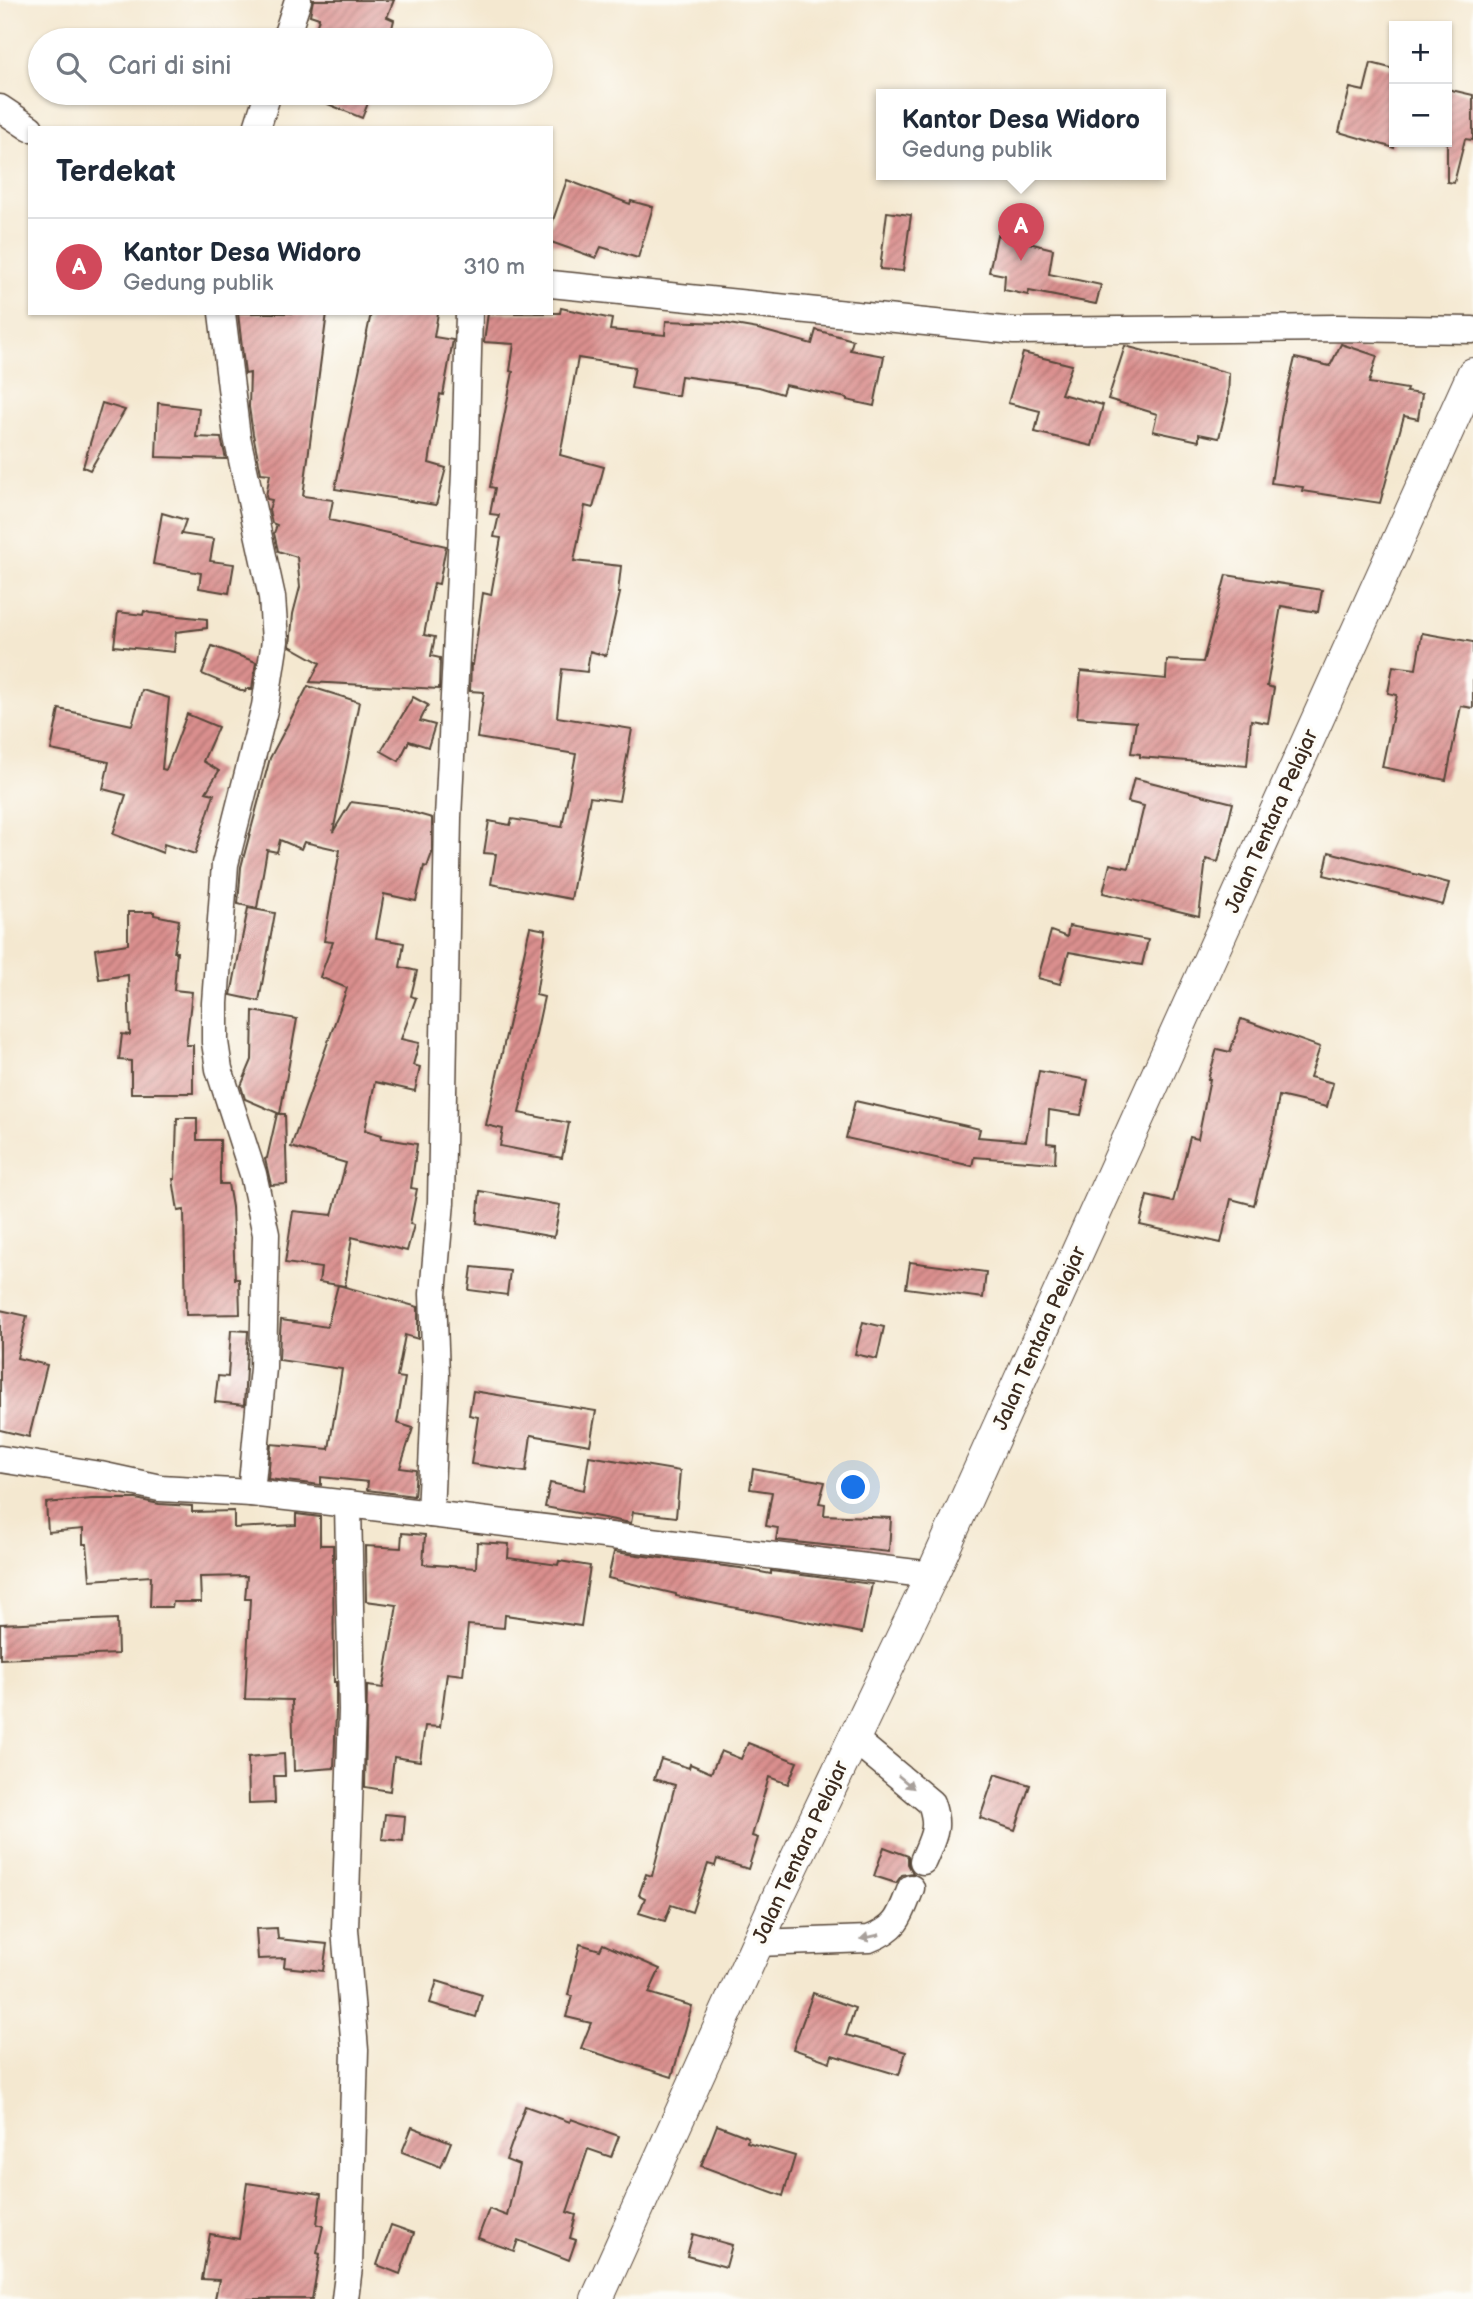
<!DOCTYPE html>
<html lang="id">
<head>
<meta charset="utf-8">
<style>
  :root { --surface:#fff; --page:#f2f2f3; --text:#1f2937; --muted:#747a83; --line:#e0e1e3; --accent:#d1495b }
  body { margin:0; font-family:"Balsamiq Sans",sans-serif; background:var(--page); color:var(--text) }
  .controls { position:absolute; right:21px; top:21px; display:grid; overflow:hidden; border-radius:0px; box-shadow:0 2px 5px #0004 }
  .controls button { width:63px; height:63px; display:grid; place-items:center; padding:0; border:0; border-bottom:2px solid var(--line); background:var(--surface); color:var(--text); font:35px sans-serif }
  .you { position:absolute; left:854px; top:1488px; width:24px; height:24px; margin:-18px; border:5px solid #fff; border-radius:50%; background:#1a73e8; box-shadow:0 0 0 10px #1a73e833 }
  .badge { display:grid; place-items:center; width:46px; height:46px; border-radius:50%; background:var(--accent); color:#fff; font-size:23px; font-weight:700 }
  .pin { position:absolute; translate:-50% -58px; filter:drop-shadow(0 2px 4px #0008) }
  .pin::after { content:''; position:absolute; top:37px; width:24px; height:21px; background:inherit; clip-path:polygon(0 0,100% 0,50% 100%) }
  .popup { position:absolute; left:876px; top:89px; width:290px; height:91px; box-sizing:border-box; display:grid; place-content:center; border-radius:0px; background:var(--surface); filter:drop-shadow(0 2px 5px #0005); font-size:23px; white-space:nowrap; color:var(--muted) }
  .popup b { font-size:26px; color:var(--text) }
  .popup::after { content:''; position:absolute; left:50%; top:100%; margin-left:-14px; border:14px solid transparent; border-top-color:var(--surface) }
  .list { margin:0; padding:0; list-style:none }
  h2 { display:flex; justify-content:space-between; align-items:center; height:91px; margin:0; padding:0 28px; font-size:30px }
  h2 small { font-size:23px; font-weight:400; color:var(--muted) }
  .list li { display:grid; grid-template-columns:46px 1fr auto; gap:21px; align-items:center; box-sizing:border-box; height:98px; padding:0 28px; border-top:2px solid var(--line) }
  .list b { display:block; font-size:26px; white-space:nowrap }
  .list p { margin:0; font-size:23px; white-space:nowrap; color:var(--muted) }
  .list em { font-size:23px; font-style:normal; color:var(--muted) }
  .icon { flex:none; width:38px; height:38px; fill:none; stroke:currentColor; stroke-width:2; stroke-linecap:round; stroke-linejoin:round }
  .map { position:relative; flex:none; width:1473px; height:2299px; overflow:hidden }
  .search { position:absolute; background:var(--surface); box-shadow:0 2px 5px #0004; left:28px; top:28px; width:525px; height:77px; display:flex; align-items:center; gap:18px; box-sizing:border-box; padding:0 24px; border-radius:38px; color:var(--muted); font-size:26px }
  .panel { position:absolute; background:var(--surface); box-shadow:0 2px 5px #0004; left:28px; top:126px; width:525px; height:189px; border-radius:0px }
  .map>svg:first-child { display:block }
  .building { fill:url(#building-hatch) }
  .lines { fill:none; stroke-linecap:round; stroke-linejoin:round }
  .minor-casing { stroke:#574639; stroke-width:29 }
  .major-casing { stroke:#574639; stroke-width:34 }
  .minor { stroke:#fff; stroke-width:26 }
  .major { stroke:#fff; stroke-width:32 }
  .oneway { fill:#a79f9a }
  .labels { text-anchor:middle; stroke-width:7; stroke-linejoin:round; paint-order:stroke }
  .street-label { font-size:21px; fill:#3b2a1e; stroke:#fdfcf7 }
</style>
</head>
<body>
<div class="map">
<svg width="1473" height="2299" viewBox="0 0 1473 2299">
  <defs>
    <pattern id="building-hatch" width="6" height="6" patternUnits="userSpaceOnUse" patternTransform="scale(1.75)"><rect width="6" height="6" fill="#da8f8e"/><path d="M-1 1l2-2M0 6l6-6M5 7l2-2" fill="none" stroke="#b27573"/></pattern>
  </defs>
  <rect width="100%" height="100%" fill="#fdfcf7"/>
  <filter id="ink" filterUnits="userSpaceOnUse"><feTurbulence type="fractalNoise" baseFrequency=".0143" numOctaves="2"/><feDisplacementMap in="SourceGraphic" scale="14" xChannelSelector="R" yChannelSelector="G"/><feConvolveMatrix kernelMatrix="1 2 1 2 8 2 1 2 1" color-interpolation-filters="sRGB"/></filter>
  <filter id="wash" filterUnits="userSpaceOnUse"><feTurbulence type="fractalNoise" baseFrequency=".00686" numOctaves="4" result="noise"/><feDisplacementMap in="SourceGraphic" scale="28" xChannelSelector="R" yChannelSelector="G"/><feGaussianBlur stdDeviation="1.57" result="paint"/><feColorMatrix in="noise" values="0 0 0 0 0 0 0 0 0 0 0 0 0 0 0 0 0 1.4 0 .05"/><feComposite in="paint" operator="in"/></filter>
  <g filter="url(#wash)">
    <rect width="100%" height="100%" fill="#f4e8d0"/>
    <g id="blocks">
      <g class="building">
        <path d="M 313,0 L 394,0 L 387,17 L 394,20 L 389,40 L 313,40 L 319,18 L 310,15 Z"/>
        <path d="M 1371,63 L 1394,69 L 1394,148 L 1339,132 L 1350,88 L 1364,91 Z"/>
        <path d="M 1447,89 L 1473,95 L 1473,140 L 1465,139 L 1454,183 L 1447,182 Z"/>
        <path d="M 301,93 L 372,93 L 362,118 Z"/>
        <path d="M 567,180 L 630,204 L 631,201 L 653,207 L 638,258 L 601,247 L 596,258 L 551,242 L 551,226 Z"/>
        <path d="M 887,212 L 911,215 L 903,271 L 880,269 Z"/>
        <path d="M 997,235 L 1053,249 L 1049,274 L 1101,285 L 1096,304 L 1029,291 L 1028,295 L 1004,290 L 1005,275 L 989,272 Z"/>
        <path d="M 561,308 L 612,319 L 610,330 L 665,335 L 666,321 L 723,323 L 758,329 L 812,344 L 816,330 L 853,340 L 850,350 L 884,356 L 874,406 L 847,400 L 847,398 L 785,385 L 782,394 L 759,387 L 681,376 L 678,396 L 631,388 L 635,367 L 578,358 L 560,455 L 604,467 L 593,508 L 585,506 L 574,561 L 621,566 L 618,593 L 620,593 L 606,656 L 590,651 L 587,672 L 562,669 L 557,717 L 632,729 L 619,801 L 590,797 L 571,899 L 491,884 L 496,854 L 484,853 L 489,821 L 510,825 L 512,819 L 562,827 L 576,754 L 477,738 L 484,692 L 470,691 L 471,664 L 473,665 L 483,593 L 491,595 L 501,538 L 494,537 L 499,515 L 490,514 L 495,488 L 490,487 L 513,372 L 510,371 L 514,344 L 484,342 L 488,313 L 560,313 Z"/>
        <path d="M 238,313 L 327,313 L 303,496 L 333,500 L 329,520 L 446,546 L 439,584 L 434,583 L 424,635 L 435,637 L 431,656 L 440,658 L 439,689 L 310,682 L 320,663 L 290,646 L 293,614 L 300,587 L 297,557 L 278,551 L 274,533 L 277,525 L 272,523 L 269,510 L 272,500 L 267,499 L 266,496 L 270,474 L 261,473 L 253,434 L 249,407 L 250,373 L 245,374 Z"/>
        <path d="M 371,313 L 438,313 L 434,337 L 453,340 L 443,395 L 440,394 L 429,463 L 446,468 L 436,505 L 335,489 Z"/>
        <path d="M 1341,344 L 1377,356 L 1369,383 L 1407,389 L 1406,392 L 1422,394 L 1418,419 L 1404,416 L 1380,503 L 1302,491 L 1303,487 L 1271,483 L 1282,413 L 1295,358 L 1330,366 Z"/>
        <path d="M 1125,346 L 1229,373 L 1228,401 L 1219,438 L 1199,434 L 1199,441 L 1153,431 L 1157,414 L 1108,399 Z"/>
        <path d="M 1023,353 L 1072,365 L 1061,394 L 1103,405 L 1092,446 L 1035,432 L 1040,411 L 1008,403 Z"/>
        <path d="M 102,403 L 125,410 L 90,470 L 83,467 Z"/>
        <path d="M 158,403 L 199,408 L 196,437 L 221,438 L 226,459 L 156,457 Z"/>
        <path d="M 162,513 L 186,520 L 181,534 L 214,539 L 210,561 L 234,564 L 229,593 L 199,588 L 201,573 L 153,564 Z"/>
        <path d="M 1226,575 L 1322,590 L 1318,612 L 1281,606 L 1267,686 L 1274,688 L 1268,723 L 1251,720 L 1247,766 L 1140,757 L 1140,754 L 1131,753 L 1136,722 L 1077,717 L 1081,671 L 1166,679 L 1167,660 L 1203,662 Z"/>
        <path d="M 144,611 L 150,613 L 207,619 L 207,628 L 176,632 L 174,652 L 114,646 L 118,612 L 143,615 Z"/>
        <path d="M 1422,633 L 1473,642 L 1473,708 L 1461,706 L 1446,780 L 1382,767 L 1397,695 L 1388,693 L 1393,666 L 1416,669 Z"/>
        <path d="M 212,646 L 256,662 L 252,689 L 246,689 L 245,692 L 202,674 Z"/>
        <path d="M 308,686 L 359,702 L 333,832 L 351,802 L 397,808 L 432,818 L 432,853 L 427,867 L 424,866 L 416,901 L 384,894 L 376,938 L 404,943 L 400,967 L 417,971 L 411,996 L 416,998 L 401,1039 L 419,1043 L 413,1065 L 420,1067 L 415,1091 L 375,1082 L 365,1130 L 382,1135 L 381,1138 L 417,1144 L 411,1188 L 417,1189 L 410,1224 L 414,1225 L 407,1251 L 352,1237 L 345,1286 L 319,1282 L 321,1268 L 285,1263 L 293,1211 L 332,1215 L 346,1163 L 291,1147 L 347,988 L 320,977 L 333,942 L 324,941 L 340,850 L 304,842 L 301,849 L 280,840 L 277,852 L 267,850 L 257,908 L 238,904 L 241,867 L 270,758 Z"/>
        <path d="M 142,690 L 169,698 L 162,769 L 166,770 L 187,714 L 218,727 L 203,761 L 219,771 L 206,792 L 214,794 L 195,854 L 164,844 L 163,853 L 113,834 L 126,795 L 103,789 L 109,762 L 51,750 L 59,709 L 132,725 Z"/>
        <path d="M 413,697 L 428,705 L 420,721 L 435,725 L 428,747 L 409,741 L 399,761 L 381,751 Z"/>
        <path d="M 1134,778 L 1233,803 L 1218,862 L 1206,859 L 1199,916 L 1103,893 L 1110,864 L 1129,868 L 1144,806 L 1128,802 Z"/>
        <path d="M 1329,852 L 1449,883 L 1443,905 L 1324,875 Z"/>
        <path d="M 248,908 L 275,913 L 259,1001 L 231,995 Z"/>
        <path d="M 128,912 L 154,912 L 154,915 L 179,920 L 174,952 L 177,952 L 174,990 L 192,992 L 186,1045 L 193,1045 L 193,1093 L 131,1093 L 131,1061 L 119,1060 L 122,1034 L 130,1035 L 128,975 L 99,979 L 95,949 L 128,944 Z"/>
        <path d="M 1069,926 L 1148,940 L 1142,965 L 1069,952 L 1060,984 L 1038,978 L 1051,931 L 1067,937 Z"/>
        <path d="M 530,927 L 546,930 L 536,995 L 544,997 L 519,1113 L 569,1123 L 562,1158 L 500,1146 L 503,1129 L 486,1125 Z"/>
        <path d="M 253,1011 L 297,1019 L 280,1114 L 245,1099 L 241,1086 L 252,1060 Z"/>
        <path d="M 1241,1019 L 1320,1047 L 1310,1077 L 1333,1083 L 1327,1107 L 1279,1096 L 1273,1131 L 1254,1205 L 1231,1199 L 1221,1243 L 1140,1225 L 1147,1196 L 1173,1202 L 1190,1137 L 1198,1139 L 1210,1079 L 1208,1079 L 1217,1049 L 1230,1052 Z"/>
        <path d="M 1039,1071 L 1088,1080 L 1081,1115 L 1049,1110 L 1047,1143 L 1056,1144 L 1055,1163 L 974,1157 L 972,1166 L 846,1138 L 855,1101 L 980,1129 L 978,1137 L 1026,1141 Z"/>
        <path d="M 277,1114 L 285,1114 L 287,1184 L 271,1185 L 265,1159 L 267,1158 Z"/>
        <path d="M 177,1118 L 197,1118 L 197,1140 L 220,1140 L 220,1184 L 228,1184 L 232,1207 L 235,1279 L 239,1279 L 240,1314 L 186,1315 L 184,1210 L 178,1211 L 173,1179 L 175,1179 Z"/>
        <path d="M 480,1191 L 560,1205 L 554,1237 L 477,1223 Z"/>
        <path d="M 910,1262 L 986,1272 L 983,1298 L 906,1288 Z"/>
        <path d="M 472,1267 L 510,1271 L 507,1295 L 469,1290 Z"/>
        <path d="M 338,1285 L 418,1307 L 418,1339 L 405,1335 L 397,1377 L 405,1378 L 397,1423 L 413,1428 L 400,1468 L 416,1470 L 414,1496 L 367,1490 L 368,1482 L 321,1477 L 321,1485 L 268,1479 L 271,1444 L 329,1449 L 342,1369 L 279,1360 L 280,1333 L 281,1320 L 327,1327 Z"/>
        <path d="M 0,1310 L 27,1316 L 17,1358 L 47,1365 L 29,1437 L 0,1430 Z"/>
        <path d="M 863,1322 L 884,1327 L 877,1359 L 855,1354 Z"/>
        <path d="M 231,1330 L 248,1331 L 244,1405 L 215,1402 L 218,1376 L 228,1377 Z"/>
        <path d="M 473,1391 L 596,1411 L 590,1445 L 531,1435 L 526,1472 L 471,1464 L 478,1417 L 469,1415 Z"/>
        <path d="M 589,1456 L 680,1471 L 676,1517 L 633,1512 L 631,1523 L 545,1507 L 550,1483 L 584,1490 Z"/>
        <path d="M 753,1469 L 825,1482 L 819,1503 L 825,1504 L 824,1515 L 891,1518 L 889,1552 L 776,1540 L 778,1528 L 766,1526 L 772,1492 L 750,1489 Z"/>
        <path d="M 92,1499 L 136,1499 L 159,1504 L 192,1506 L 192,1512 L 234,1511 L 234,1528 L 296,1525 L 296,1514 L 320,1517 L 320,1545 L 333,1545 L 334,1682 L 336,1682 L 336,1710 L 334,1768 L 294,1771 L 292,1700 L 245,1699 L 250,1599 L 245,1599 L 247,1576 L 200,1577 L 201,1602 L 173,1602 L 172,1607 L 150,1607 L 151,1576 L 90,1580 L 87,1544 L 83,1544 L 83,1529 L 48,1532 L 46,1503 Z"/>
        <path d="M 402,1533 L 425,1535 L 423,1564 L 476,1568 L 477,1542 L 509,1544 L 508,1558 L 558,1565 L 559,1561 L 590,1566 L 581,1626 L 505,1615 L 504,1628 L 468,1625 L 463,1675 L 447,1673 L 440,1727 L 425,1726 L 420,1761 L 394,1757 L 390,1791 L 365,1787 L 367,1686 L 383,1688 L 397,1605 L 366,1601 L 365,1546 L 401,1548 Z"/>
        <path d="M 614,1552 L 740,1568 L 771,1574 L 771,1571 L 872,1584 L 862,1633 L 676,1596 L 676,1594 L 608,1578 Z"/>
        <path d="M 117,1619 L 118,1654 L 0,1659 L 0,1624 Z"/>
        <path d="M 748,1743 L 797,1762 L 788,1784 L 769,1777 L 752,1836 L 758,1838 L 748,1869 L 717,1859 L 715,1866 L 708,1864 L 692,1912 L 671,1905 L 665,1921 L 639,1913 L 645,1898 L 639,1895 L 646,1874 L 652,1876 L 675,1785 L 654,1779 L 661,1759 L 689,1768 L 690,1764 L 711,1773 L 721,1751 L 741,1759 Z"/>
        <path d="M 284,1754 L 285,1776 L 274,1776 L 275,1803 L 249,1804 L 248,1757 Z"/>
        <path d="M 995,1774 L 1030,1785 L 1015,1830 L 980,1818 Z"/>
        <path d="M 385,1814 L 405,1816 L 403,1841 L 382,1839 Z"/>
        <path d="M 884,1847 L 908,1856 L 908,1864 L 913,1873 L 902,1875 L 896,1883 L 874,1876 Z"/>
        <path d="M 277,1928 L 278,1939 L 327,1944 L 323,1971 L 284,1967 L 285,1958 L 258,1959 L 256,1929 Z"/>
        <path d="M 580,1944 L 600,1950 L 603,1944 L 660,1969 L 649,1993 L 692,2006 L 672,2077 L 581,2048 L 591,2023 L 566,2017 L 572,1996 L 568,1995 Z"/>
        <path d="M 437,1981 L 482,1995 L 476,2017 L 430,2003 Z"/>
        <path d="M 813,1993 L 855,2008 L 846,2035 L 906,2052 L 899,2075 L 832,2055 L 830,2062 L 793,2049 Z"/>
        <path d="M 525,2106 L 570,2122 L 571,2119 L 619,2136 L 611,2157 L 588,2149 L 567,2212 L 576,2215 L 570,2238 L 576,2240 L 569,2260 L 518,2240 L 514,2251 L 478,2238 L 489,2209 L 507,2216 L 519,2165 L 506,2160 Z"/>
        <path d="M 717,2125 L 748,2137 L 747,2142 L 795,2156 L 783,2196 L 701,2166 Z"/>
        <path d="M 412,2127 L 451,2142 L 441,2167 L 402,2152 Z"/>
        <path d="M 247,2183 L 321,2194 L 317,2224 L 323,2226 L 317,2253 L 320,2254 L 312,2299 L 215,2299 L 219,2280 L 202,2279 L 210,2234 L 239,2239 Z"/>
        <path d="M 391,2225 L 414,2233 L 400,2274 L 377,2265 Z"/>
        <path d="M 693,2234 L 732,2245 L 726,2267 L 687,2256 Z"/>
      </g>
    </g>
  </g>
  <g filter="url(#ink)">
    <use href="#blocks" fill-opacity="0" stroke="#574639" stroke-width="2"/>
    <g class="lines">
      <defs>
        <g id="minor">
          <path d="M 285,40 L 298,0"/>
          <path d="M 0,108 L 30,128"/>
          <path d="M 257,128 L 268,93"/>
          <path d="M 551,284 L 1014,331 L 1336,328 L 1473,330"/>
          <path d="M 222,313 L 237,437 L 272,597 L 275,641 L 265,706 L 225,864 L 215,1003 L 215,1042 L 219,1069 L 253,1174 L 266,1234 L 263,1368 L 251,1493"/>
          <path d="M 0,1459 L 100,1475 L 160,1488 L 251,1493 L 348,1504 L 932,1575"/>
          <path d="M 430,1514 L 436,1375 L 433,1294 L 441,1202 L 448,818 L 465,472 L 469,313"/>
          <path d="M 853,1738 L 931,1803 C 940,1828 933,1837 923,1861"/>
          <path d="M 757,1943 L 869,1939 C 898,1928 900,1916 911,1888"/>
          <path d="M 345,2299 L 349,2267 L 355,2050 L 345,1929 L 352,1710 L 348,1504"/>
        </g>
        <path id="major" d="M 597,2299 L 779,1895 L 932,1575 L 1473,374"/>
      </defs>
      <use href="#minor" class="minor-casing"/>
      <use href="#major" class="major-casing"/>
      <use href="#minor" class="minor"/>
      <use href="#major" class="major"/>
    </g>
    <defs><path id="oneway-solid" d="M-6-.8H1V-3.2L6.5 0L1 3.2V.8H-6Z" transform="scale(1.75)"/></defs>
    <g class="oneway">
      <use href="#oneway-solid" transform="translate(906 1782) rotate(40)"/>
      <use href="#oneway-solid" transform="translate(870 1937) rotate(167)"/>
    </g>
  </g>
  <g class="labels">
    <g class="street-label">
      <text transform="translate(1271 821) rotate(-66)" y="7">Jalan Tentara Pelajar</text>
      <text transform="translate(1039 1338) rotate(-66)" y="7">Jalan Tentara Pelajar</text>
      <text transform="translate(800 1852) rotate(-65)" y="7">Jalan Tentara Pelajar</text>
    </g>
  </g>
</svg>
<div class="controls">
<button>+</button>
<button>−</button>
</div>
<div class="you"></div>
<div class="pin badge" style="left:1021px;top:261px">A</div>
<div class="popup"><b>Kantor Desa Widoro</b>Gedung publik</div>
<div class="search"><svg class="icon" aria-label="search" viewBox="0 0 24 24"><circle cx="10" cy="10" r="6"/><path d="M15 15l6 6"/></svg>Cari di sini</div>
<section class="panel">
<h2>Terdekat<small></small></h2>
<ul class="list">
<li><span class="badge">A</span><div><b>Kantor Desa Widoro</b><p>Gedung publik</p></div><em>310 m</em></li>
</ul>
</section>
</div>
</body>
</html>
